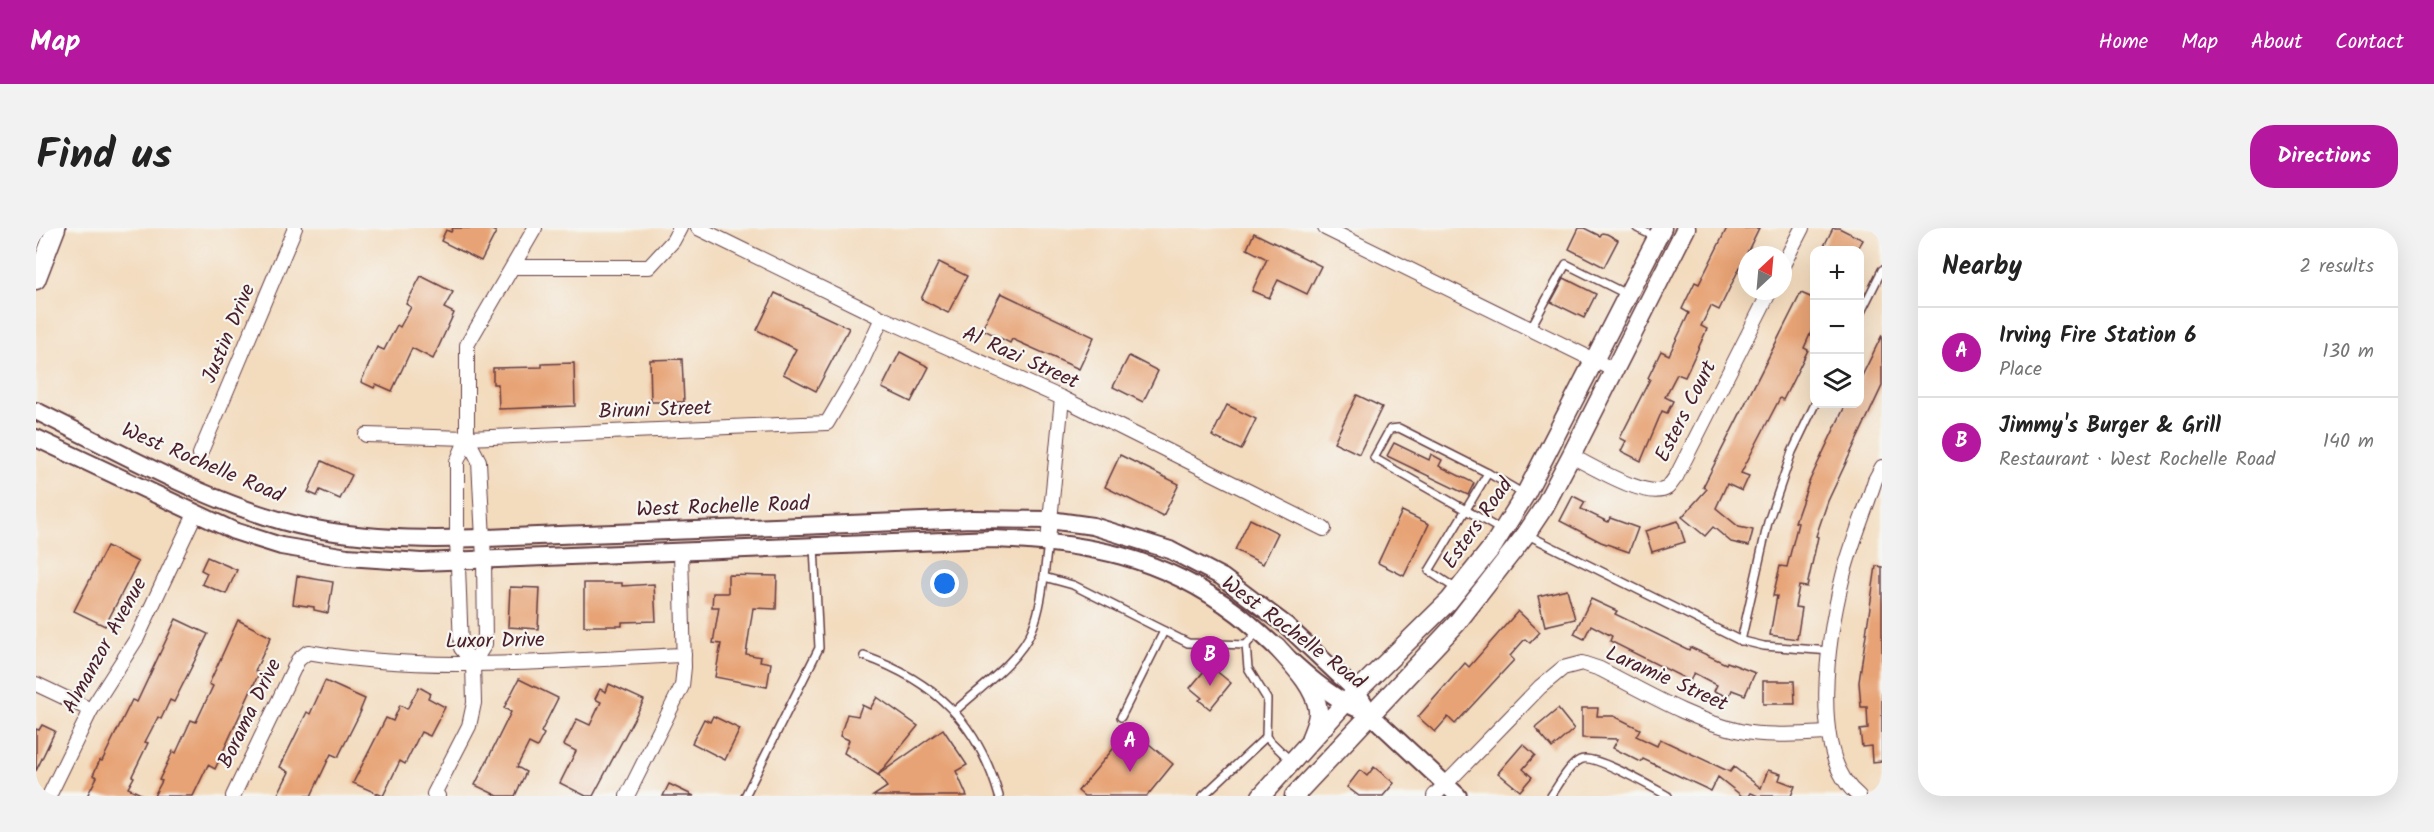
<!DOCTYPE html>
<html lang="en">
<head>
<meta charset="utf-8">
<style>
  :root { --surface:#fff; --page:#f2f2f2; --text:#222; --muted:#767676; --line:#e0e0e0; --accent:#b5179e }
  body { margin:0; font-family:Kalam,sans-serif; background:var(--page); color:var(--text) }
  .controls { position:absolute; right:18px; top:18px; display:grid; overflow:hidden; border-radius:12px; box-shadow:0 6px 24px #0002 }
  .controls button { width:54px; height:54px; display:grid; place-items:center; padding:0; border:0; border-bottom:2px solid var(--line); background:var(--surface); color:var(--text); font:30px sans-serif }
  .compass { position:absolute; left:1702px; top:18px; width:54px; height:54px; border-radius:50%; background:var(--surface); box-shadow:0 6px 24px #0002; rotate:26deg }
  .you { position:absolute; left:909px; top:356px; width:21px; height:21px; margin:-15px; border:4px solid #fff; border-radius:50%; background:#1a73e8; box-shadow:0 0 0 9px #1a73e833 }
  .badge { display:grid; place-items:center; width:39px; height:39px; border-radius:50%; background:var(--accent); color:#fff; font-size:20px; font-weight:700 }
  .pin { position:absolute; translate:-50% -50px; filter:drop-shadow(0 2px 3px #0008) }
  .pin::after { content:''; position:absolute; top:32px; width:21px; height:18px; background:inherit; clip-path:polygon(0 0,100% 0,50% 100%) }
  .list { margin:0; padding:0; list-style:none }
  h2 { display:flex; justify-content:space-between; align-items:center; height:78px; margin:0; padding:0 24px; font-size:26px }
  h2 small { font-size:20px; font-weight:400; color:var(--muted) }
  .list li { display:grid; grid-template-columns:39px 1fr auto; gap:18px; align-items:center; box-sizing:border-box; height:90px; padding:0 24px; border-top:2px solid var(--line) }
  .list b { display:block; font-size:22px; white-space:nowrap }
  .list p { margin:0; font-size:20px; white-space:nowrap; color:var(--muted) }
  .list em { font-size:20px; font-style:normal; color:var(--muted) }
  .icon { flex:none; width:33px; height:33px; fill:none; stroke:currentColor; stroke-width:2; stroke-linecap:round; stroke-linejoin:round }
  .map { position:relative; flex:none; width:1846px; height:568px; overflow:hidden; border-radius:24px }
  header { display:flex; align-items:center; gap:36px; box-sizing:border-box; height:84px; padding:0 30px; background:var(--accent); color:#fff }
  header strong { font-size:28px }
  nav { display:flex; gap:33px; margin-inline-start:auto; font-size:21px }
  .intro { display:flex; align-items:center; justify-content:space-between; box-sizing:border-box; height:144px; padding:0 36px }
  h1 { margin:0; font-size:42px }
  .button { padding:15px 27px; border-radius:24px; background:var(--accent); color:#fff; font-size:21px; font-weight:700 }
  main { display:flex; gap:36px; padding:0 36px }
  aside { flex:1; background:var(--surface); border-radius:24px; box-shadow:0 6px 24px #0002 }
  .map>svg:first-child { display:block }
  .building { fill:#e7a375 }
  .lines { fill:none; stroke-linecap:round; stroke-linejoin:round }
  .service-casing { stroke:#633b41; stroke-width:10 }
  .minor-casing { stroke:#633b41; stroke-width:16 }
  .tertiary-casing { stroke:#633b41; stroke-width:20 }
  .secondary-casing { stroke:#633b41; stroke-width:21 }
  .service { stroke:#fff; stroke-width:7 }
  .minor { stroke:#fff; stroke-width:14 }
  .tertiary { stroke:#fff; stroke-width:16 }
  .secondary { stroke:#fff; stroke-width:18 }
  .labels { text-anchor:middle; stroke-width:4.5; stroke-linejoin:round; paint-order:stroke }
  .street-label { font-size:21px; fill:#4a1f2b; stroke:#f6f6f2 }
</style>
</head>
<body>
<header>
<strong>Map</strong>
<nav><a>Home</a><a>Map</a><a>About</a><a>Contact</a></nav>
</header>
<div class="intro"><h1>Find us</h1><a class="button">Directions</a></div>
<main>
<div class="map">
<svg width="1846" height="568" viewBox="0 0 1846 568">
  <rect width="100%" height="100%" fill="#f6f6f2"/>
  <filter id="ink" filterUnits="userSpaceOnUse"><feTurbulence type="fractalNoise" baseFrequency=".0167" numOctaves="2"/><feDisplacementMap in="SourceGraphic" scale="12" xChannelSelector="R" yChannelSelector="G"/><feConvolveMatrix kernelMatrix="1 2 1 2 8 2 1 2 1" color-interpolation-filters="sRGB"/></filter>
  <filter id="wash" filterUnits="userSpaceOnUse"><feTurbulence type="fractalNoise" baseFrequency=".008" numOctaves="4" result="noise"/><feDisplacementMap in="SourceGraphic" scale="24" xChannelSelector="R" yChannelSelector="G"/><feGaussianBlur stdDeviation="1.35" result="paint"/><feColorMatrix in="noise" values="0 0 0 0 0 0 0 0 0 0 0 0 0 0 0 0 0 1.4 0 .05"/><feComposite in="paint" operator="in"/></filter>
  <g filter="url(#wash)">
    <rect width="100%" height="100%" fill="#f3dbbe"/>
    <g id="blocks">
      <g class="building">
        <path d="M 417,0 L 452,0 L 460,4 L 445,33 L 405,13 L 410,2 L 415,4 Z"/>
        <path d="M 1543,0 L 1548,0 L 1564,8 L 1566,5 L 1571,6 L 1582,12 L 1568,39 L 1533,21 Z"/>
        <path d="M 1691,0 L 1723,0 L 1683,82 L 1675,78 L 1665,98 L 1671,101 L 1649,149 L 1641,146 L 1629,169 L 1637,173 L 1631,185 L 1626,183 L 1605,233 L 1585,223 L 1590,213 L 1584,210 L 1614,151 L 1612,150 L 1625,123 L 1633,127 L 1653,85 L 1646,81 L 1659,54 L 1663,56 Z"/>
        <path d="M 1797,0 L 1803,0 L 1827,12 L 1821,22 L 1786,22 Z"/>
        <path d="M 1218,5 L 1285,38 L 1271,66 L 1242,52 L 1233,70 L 1216,63 L 1231,31 L 1211,21 Z"/>
        <path d="M 903,34 L 931,48 L 912,85 L 885,71 Z"/>
        <path d="M 385,48 L 417,64 L 408,80 L 418,85 L 397,131 L 376,120 L 356,163 L 340,156 L 338,160 L 325,154 L 341,119 L 348,122 L 361,97 L 364,99 L 375,79 L 370,76 Z"/>
        <path d="M 1528,50 L 1560,66 L 1548,90 L 1515,74 Z"/>
        <path d="M 739,65 L 813,100 L 780,163 L 747,146 L 760,121 L 721,102 Z"/>
        <path d="M 965,65 L 1058,109 L 1043,141 L 976,111 L 974,115 L 946,101 Z"/>
        <path d="M 1765,65 L 1779,71 L 1779,95 L 1768,120 L 1772,122 L 1747,172 L 1744,170 L 1705,245 L 1713,248 L 1706,263 L 1691,256 L 1680,280 L 1703,299 L 1717,302 L 1713,318 L 1695,314 L 1677,299 L 1669,308 L 1646,289 L 1671,261 L 1667,259 Z"/>
        <path d="M 1846,107 L 1846,158 L 1792,273 L 1780,308 L 1782,309 L 1771,359 L 1763,358 L 1759,379 L 1766,380 L 1761,411 L 1734,407 L 1741,368 L 1737,368 L 1744,338 L 1751,339 L 1762,295 L 1759,294 L 1773,254 L 1810,176 L 1824,176 L 1824,152 Z"/>
        <path d="M 864,124 L 893,139 L 875,174 L 846,160 Z"/>
        <path d="M 1093,128 L 1122,143 L 1107,174 L 1077,159 Z"/>
        <path d="M 646,131 L 648,174 L 615,174 L 614,132 Z"/>
        <path d="M 538,135 L 539,178 L 463,181 L 462,156 L 457,156 L 457,140 L 506,139 L 506,136 Z"/>
        <path d="M 1321,167 L 1346,179 L 1323,226 L 1298,214 Z"/>
        <path d="M 1191,177 L 1220,191 L 1205,222 L 1176,208 Z"/>
        <path d="M 1358,215 L 1393,232 L 1395,226 L 1406,232 L 1403,238 L 1438,255 L 1432,267 L 1351,228 Z"/>
        <path d="M 1084,227 L 1143,256 L 1127,288 L 1069,259 Z"/>
        <path d="M 286,233 L 316,247 L 304,271 L 284,262 L 281,268 L 272,264 Z"/>
        <path d="M 1537,268 L 1549,274 L 1545,281 L 1572,294 L 1574,290 L 1602,300 L 1593,324 L 1565,314 L 1524,293 Z"/>
        <path d="M 1366,283 L 1393,296 L 1368,348 L 1342,335 Z"/>
        <path d="M 1214,291 L 1242,305 L 1227,336 L 1199,322 Z"/>
        <path d="M 1642,293 L 1649,314 L 1616,324 L 1609,303 Z"/>
        <path d="M 71,318 L 102,334 L 69,398 L 38,383 Z"/>
        <path d="M 171,329 L 201,342 L 190,366 L 166,356 L 171,345 L 165,342 Z"/>
        <path d="M 1840,338 L 1846,339 L 1846,533 L 1836,534 L 1835,518 L 1826,519 L 1824,502 L 1832,501 L 1831,479 L 1825,479 L 1823,454 Z"/>
        <path d="M 692,347 L 741,348 L 740,381 L 717,380 L 710,426 L 725,429 L 724,433 L 735,435 L 731,459 L 679,449 L 685,416 L 677,415 L 683,379 L 676,379 L 677,365 L 692,365 Z"/>
        <path d="M 261,348 L 297,354 L 292,385 L 278,382 L 278,379 L 257,376 Z"/>
        <path d="M 548,355 L 586,355 L 586,358 L 618,356 L 620,393 L 586,394 L 586,398 L 548,398 Z"/>
        <path d="M 474,359 L 504,360 L 502,401 L 472,399 Z"/>
        <path d="M 1531,361 L 1539,391 L 1509,398 L 1502,368 Z"/>
        <path d="M 1555,371 L 1581,383 L 1579,386 L 1653,422 L 1654,419 L 1690,436 L 1691,434 L 1719,445 L 1709,467 L 1696,462 L 1693,469 L 1678,463 L 1681,457 L 1658,445 L 1654,453 L 1574,413 L 1576,408 L 1555,397 L 1548,411 L 1538,406 Z"/>
        <path d="M 1482,383 L 1504,404 L 1494,415 L 1489,411 L 1474,428 L 1478,432 L 1419,496 L 1412,489 L 1399,504 L 1382,489 L 1429,435 L 1433,439 Z"/>
        <path d="M 140,391 L 172,406 L 138,474 L 134,472 L 125,491 L 122,489 L 109,514 L 112,515 L 96,548 L 98,549 L 92,560 L 109,568 L 51,568 L 61,549 L 57,547 L 64,532 L 66,533 L 96,472 L 101,474 Z"/>
        <path d="M 202,392 L 235,409 L 219,443 L 223,445 L 179,541 L 172,537 L 157,568 L 118,568 L 126,553 L 123,552 L 137,523 L 140,525 L 155,492 L 160,494 L 177,458 L 173,456 Z"/>
        <path d="M 1173,437 L 1195,455 L 1174,481 L 1163,472 L 1166,470 L 1154,460 Z"/>
        <path d="M 483,451 L 522,470 L 505,504 L 508,506 L 501,519 L 493,515 L 481,539 L 490,544 L 479,568 L 462,568 L 439,557 L 475,484 L 468,480 Z"/>
        <path d="M 289,453 L 329,471 L 324,483 L 325,483 L 302,529 L 295,526 L 275,568 L 241,568 L 253,544 L 244,539 L 271,484 L 274,486 Z"/>
        <path d="M 1727,453 L 1758,453 L 1759,476 L 1727,476 Z"/>
        <path d="M 573,456 L 608,472 L 557,568 L 550,568 L 524,555 L 540,523 L 528,517 L 541,491 L 554,497 L 565,474 L 559,471 L 564,461 L 570,464 Z"/>
        <path d="M 383,459 L 394,465 L 392,470 L 409,479 L 394,508 L 385,504 L 369,536 L 364,533 L 347,568 L 317,555 L 350,490 L 357,493 L 364,477 L 371,481 Z"/>
        <path d="M 841,469 L 882,498 L 842,547 L 808,525 L 813,512 L 804,508 L 811,486 L 822,488 L 826,477 L 834,481 Z"/>
        <path d="M 1546,480 L 1562,480 L 1561,488 L 1578,488 L 1604,501 L 1600,508 L 1621,518 L 1624,511 L 1694,544 L 1698,539 L 1725,560 L 1732,542 L 1745,546 L 1743,552 L 1759,558 L 1755,568 L 1722,568 L 1715,565 L 1713,568 L 1706,568 L 1682,549 L 1675,563 L 1607,531 L 1605,534 L 1577,520 L 1582,511 L 1546,510 Z"/>
        <path d="M 1522,481 L 1538,501 L 1516,520 L 1499,500 Z"/>
        <path d="M 677,488 L 704,501 L 689,532 L 656,515 L 668,491 L 674,494 Z"/>
        <path d="M 6,497 L 19,503 L 0,543 L 0,501 L 3,502 Z"/>
        <path d="M 907,501 L 931,537 L 920,543 L 931,568 L 837,568 L 851,559 L 842,547 Z"/>
        <path d="M 1101,506 L 1137,536 L 1111,568 L 1048,568 L 1042,563 L 1082,515 L 1089,521 Z"/>
        <path d="M 1487,516 L 1499,527 L 1487,541 L 1496,549 L 1484,563 L 1462,545 Z"/>
        <path d="M 1338,539 L 1358,555 L 1347,568 L 1323,568 L 1311,559 L 1324,542 L 1331,548 Z"/>
        <path d="M 633,556 L 658,568 L 627,568 Z"/>
      </g>
    </g>
  </g>
  <g filter="url(#ink)">
    <use href="#blocks" fill-opacity="0" stroke="#633b41" stroke-width="1.5"/>
    <g class="lines">
      <defs>
        <g id="service">
          <path d="M 1601,0 L 1619,9"/>
          <path d="M 1824,86 L 1846,42"/>
          <path d="M 1494,101 L 1530,36 L 1590,66"/>
          <path d="M 1452,245 L 1363,200 L 1354,201 L 1338,230 L 1465,302"/>
          <path d="M 1490,306 L 1703,412 L 1728,418 L 1795,423"/>
          <path d="M 1008,349 L 1037,357 L 1152,415 L 1210,417 L 1221,404"/>
          <path d="M 1422,362 L 1393,343 L 1452,245 L 1488,266"/>
          <path d="M 1705,413 L 1732,294 L 1756,224 L 1779,176"/>
          <path d="M 1210,417 L 1212,440 L 1231,471 L 1230,509 L 1255,533"/>
          <path d="M 828,428 C 899,453 942,495 963,568"/>
          <path d="M 919,483 C 943,461 984,432 996,402 C 1007,376 1008,344 1012,315"/>
          <path d="M 1085,489 L 1128,403"/>
          <path d="M 709,568 L 783,420 L 778,318"/>
          <path d="M 1167,568 L 1230,509"/>
          <path d="M 1515,568 C 1523,557 1532,538 1544,532 C 1556,524 1617,560 1632,568"/>
        </g>
        <g id="minor">
          <path d="M 662,0 L 846,90 L 1026,170 L 1288,301"/>
          <path d="M 1289,0 L 1578,142"/>
          <path d="M 1747,37 L 1766,0"/>
          <path d="M 478,39 L 613,39 L 637,13 L 644,0"/>
          <path d="M 330,207 L 431,210 L 791,195 L 822,142 L 846,90"/>
          <path d="M 431,210 L 443,233 L 448,331 L 449,416 L 437,435 L 425,420 L 421,311 L 421,234 L 431,210 L 431,117 L 499,0"/>
          <path d="M 164,226 L 259,0"/>
          <path d="M 1535,228 C 1555,237 1611,273 1631,260 C 1634,258 1637,252 1640,249 L 1734,63"/>
          <path d="M 1012,313 L 1026,170"/>
          <path d="M 0,456 L 55,482"/>
          <path d="M 13,568 L 55,482 L 101,410 L 159,286"/>
          <path d="M 197,568 L 262,432 L 272,424 C 395,446 523,432 648,427"/>
          <path d="M 402,568 L 398,566 L 433,498 L 438,475 L 437,435"/>
          <path d="M 591,568 L 646,458 L 648,439 L 645,324"/>
          <path d="M 1398,568 L 1504,459 L 1527,440 L 1546,435 L 1564,441 C 1609,464 1655,492 1704,503 C 1731,509 1763,506 1792,505"/>
          <path d="M 1823,568 C 1771,527 1793,404 1807,348 C 1815,316 1829,284 1839,252 L 1846,239"/>
        </g>
        <g id="tertiary">
          <path d="M 0,183 C 84,224 184,282 275,300 C 365,318 459,309 550,306 C 679,302 807,296 936,291 L 1014,292 L 1057,298 L 1134,322 L 1186,349 L 1251,398 L 1321,464 L 1335,487 L 1422,568"/>
          <path d="M 0,210 L 198,303 L 245,318 L 311,329 L 385,334 L 957,311 C 1049,314 1126,328 1202,386 C 1238,414 1280,463 1320,480"/>
        </g>
        <g id="secondary">
          <path d="M 0,52 L 20,0"/>
          <path d="M 1240,418 C 1255,435 1279,458 1282,482 C 1283,491 1278,501 1275,509"/>
          <path d="M 1225,568 L 1309,475 L 1413,373 L 1457,318 L 1489,267 L 1626,0"/>
          <path d="M 1258,568 L 1420,396 L 1490,306 L 1508,279 L 1535,228 L 1650,0"/>
        </g>
      </defs>
      <use href="#service" class="service-casing"/>
      <use href="#minor" class="minor-casing"/>
      <use href="#tertiary" class="tertiary-casing"/>
      <use href="#secondary" class="secondary-casing"/>
      <use href="#service" class="service"/>
      <use href="#minor" class="minor"/>
      <use href="#tertiary" class="tertiary"/>
      <use href="#secondary" class="secondary"/>
    </g>
  </g>
  <g class="labels">
    <g class="street-label">
      <text transform="translate(192 105) rotate(-67)" y="7">Justin Drive</text>
      <text transform="translate(985 129) rotate(24)" y="7">Al Razi Street</text>
      <text transform="translate(619 181) rotate(-2)" y="7">Biruni Street</text>
      <text transform="translate(1649 183) rotate(-63)" y="7">Esters Court</text>
      <text transform="translate(167 234) rotate(23)" y="7">West Rochelle Road</text>
      <text transform="translate(687 278) rotate(-2)" y="7">West Rochelle Road</text>
      <text transform="translate(1441 295) rotate(-55)" y="7">Esters Road</text>
      <text transform="translate(1258 404) rotate(37)" y="7">West Rochelle Road</text>
      <text transform="translate(459 412) rotate(-1)" y="7">Luxor Drive</text>
      <text transform="translate(68 417) rotate(-61)" y="7">Almanzor Avenue</text>
      <text transform="translate(1631 450) rotate(24)" y="7">Laramie Street</text>
      <text transform="translate(213 485) rotate(-64)" y="7">Borama Drive</text>
    </g>
  </g>
</svg>
<div class="controls">
<button>+</button>
<button>−</button>
<button><svg class="icon" aria-label="layers" viewBox="0 0 24 24"><path d="M12 4l9 5-9 5-9-5zM3 14l9 5 9-5"/></svg></button>
</div>
<svg class="compass" viewBox="-18 -18 36 36"><path d="M0-13l5 13h-10z" fill="#e53935"/><path d="M0 13l5-13h-10z" fill="#767676"/></svg>
<div class="you"></div>
<div class="pin badge" style="left:1094px;top:544px">A</div>
<div class="pin badge" style="left:1174px;top:458px">B</div>
</div>
<aside>
<h2>Nearby<small>2 results</small></h2>
<ul class="list">
<li><span class="badge">A</span><div><b>Irving Fire Station 6</b><p>Place</p></div><em>130 m</em></li>
<li><span class="badge">B</span><div><b>Jimmy's Burger &amp; Grill</b><p>Restaurant · West Rochelle Road</p></div><em>140 m</em></li>
</ul>
</aside>
</main>
</body>
</html>
